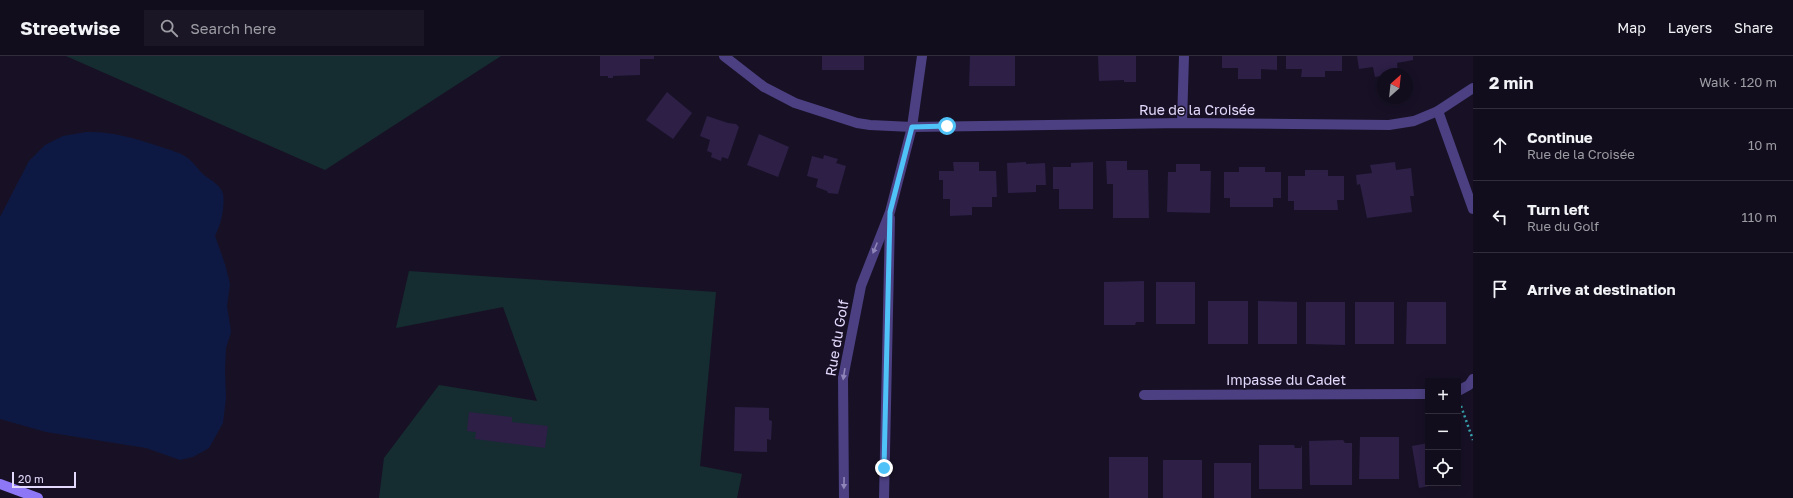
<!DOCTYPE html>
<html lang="en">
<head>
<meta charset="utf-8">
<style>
  :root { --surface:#120d1c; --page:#1b1625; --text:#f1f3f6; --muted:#9c9ca3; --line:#312d3b }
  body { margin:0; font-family:"Golos Text",sans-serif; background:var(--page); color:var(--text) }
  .controls { position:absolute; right:12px; bottom:12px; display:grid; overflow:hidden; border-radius:0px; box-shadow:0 2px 10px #0003 }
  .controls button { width:36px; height:36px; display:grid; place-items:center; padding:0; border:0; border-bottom:1px solid var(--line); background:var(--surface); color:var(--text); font:20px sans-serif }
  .compass { position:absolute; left:1377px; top:12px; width:36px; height:36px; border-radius:50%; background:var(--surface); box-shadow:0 2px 10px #0003; rotate:27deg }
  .scale { position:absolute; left:12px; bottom:10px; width:64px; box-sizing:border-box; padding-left:4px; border:2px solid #e3d9fc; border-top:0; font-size:11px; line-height:14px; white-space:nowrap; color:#e3d9fc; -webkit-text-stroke:3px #181126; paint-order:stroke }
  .stop { position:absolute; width:12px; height:12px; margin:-9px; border:3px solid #4fc3f7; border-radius:50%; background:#fff }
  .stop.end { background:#4fc3f7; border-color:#fff; box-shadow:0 1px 4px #0008 }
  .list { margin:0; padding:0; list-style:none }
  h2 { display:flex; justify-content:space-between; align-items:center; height:52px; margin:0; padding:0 16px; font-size:17px }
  h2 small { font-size:13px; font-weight:400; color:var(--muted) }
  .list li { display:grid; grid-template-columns:26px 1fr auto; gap:12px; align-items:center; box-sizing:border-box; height:72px; padding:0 16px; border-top:1px solid var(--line) }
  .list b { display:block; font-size:15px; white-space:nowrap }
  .list p { margin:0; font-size:13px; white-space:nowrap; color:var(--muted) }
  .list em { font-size:13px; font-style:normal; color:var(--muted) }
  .icon { flex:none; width:22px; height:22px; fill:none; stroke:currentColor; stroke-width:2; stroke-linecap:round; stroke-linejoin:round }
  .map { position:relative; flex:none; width:1473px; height:442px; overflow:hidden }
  header { display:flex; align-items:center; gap:24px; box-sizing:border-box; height:56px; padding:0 20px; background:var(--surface); border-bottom:1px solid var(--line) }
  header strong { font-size:19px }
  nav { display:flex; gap:22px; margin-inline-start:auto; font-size:14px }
  .search { width:280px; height:36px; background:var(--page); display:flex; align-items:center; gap:10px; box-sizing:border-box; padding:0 14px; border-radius:0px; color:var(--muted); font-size:15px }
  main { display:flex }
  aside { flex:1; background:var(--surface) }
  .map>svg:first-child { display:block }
  .green { fill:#152d30 }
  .water { fill:#0e1943 }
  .building { fill:#2d1f46 }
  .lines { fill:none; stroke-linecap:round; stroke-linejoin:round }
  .path { stroke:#39a6b1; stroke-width:2.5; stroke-dasharray:2 3; stroke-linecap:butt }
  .minor { stroke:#4c4082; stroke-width:10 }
  .secondary { stroke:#8d77f6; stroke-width:10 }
  .oneway { fill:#9085b9 }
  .route { stroke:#4fc3f7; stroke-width:5 }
  .labels { text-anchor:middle; stroke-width:3; stroke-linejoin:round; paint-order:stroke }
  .street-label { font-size:14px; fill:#e3d9fc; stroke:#181126 }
</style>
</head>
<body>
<header>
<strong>Streetwise</strong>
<div class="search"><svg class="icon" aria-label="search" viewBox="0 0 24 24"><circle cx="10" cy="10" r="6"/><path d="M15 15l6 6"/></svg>Search here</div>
<nav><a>Map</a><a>Layers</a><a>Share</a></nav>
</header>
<main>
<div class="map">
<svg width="1473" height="442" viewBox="0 0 1473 442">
  <rect width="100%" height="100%" fill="#181126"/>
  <g class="green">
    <path d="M 66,0 L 501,0 L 325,114 Z"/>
    <path d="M 409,215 L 716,236 L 700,410 L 742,418 L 737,442 L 379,442 L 384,402 L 439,329 L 537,345 L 503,251 L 396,272 Z"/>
  </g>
  <path class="water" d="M 86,76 C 116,76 133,82 161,91 C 170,94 182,97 189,103 C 195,108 198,114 204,119 C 211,124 221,130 223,138 C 225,152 221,168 215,180 L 225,208 L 230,228 L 227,250 L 231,276 L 226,292 L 225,315 L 226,342 L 223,367 L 209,392 L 193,401 L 180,404 L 146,392 L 46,376 L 0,363 L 0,161 L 29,105 L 45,89 L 63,80 Z"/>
  <g class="building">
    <path d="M 600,0 L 654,0 L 654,3 L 640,3 L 640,19 L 613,20 L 613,22 L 608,22 L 608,20 L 600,20 Z"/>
    <rect x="822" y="0" width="42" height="14"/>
    <path d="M 970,0 L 1015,0 L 1015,30 L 969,30 Z"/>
    <path d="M 1098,0 L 1136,0 L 1136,26 L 1124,26 L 1124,24 L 1099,25 Z"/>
    <path d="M 1222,0 L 1277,0 L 1277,14 L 1261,13 L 1261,23 L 1238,23 L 1238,12 L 1222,12 Z"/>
    <path d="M 1286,0 L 1342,0 L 1342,15 L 1325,15 L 1325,21 L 1301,21 L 1302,13 L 1286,13 Z"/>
    <path d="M 1357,0 L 1413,0 L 1413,4 L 1397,7 L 1398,17 L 1375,21 L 1373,11 L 1359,13 Z"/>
    <path d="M 667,36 L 692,57 L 673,83 L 646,64 Z"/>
    <path d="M 707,60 L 728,67 L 736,68 L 739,71 L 728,103 L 722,101 L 721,105 L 711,101 L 712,97 L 707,95 L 710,84 L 700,80 Z"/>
    <path d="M 759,78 L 789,91 L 778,121 L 747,109 Z"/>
    <path d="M 824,99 L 838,103 L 836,107 L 846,110 L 838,138 L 828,137 L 827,135 L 816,131 L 818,123 L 807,120 L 812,100 L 823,103 Z"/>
    <path d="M 1106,105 L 1127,105 L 1127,114 L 1148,114 L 1149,162 L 1113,162 L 1113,128 L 1107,128 Z"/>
    <path d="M 953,106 L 979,106 L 979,115 L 996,115 L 997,141 L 992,141 L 992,151 L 972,151 L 972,159 L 950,160 L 950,143 L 943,143 L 943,124 L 939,124 L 939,115 L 954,115 Z"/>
    <path d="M 1026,106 L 1026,108 L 1045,107 L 1046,129 L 1036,129 L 1036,136 L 1008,137 L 1007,107 Z"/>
    <path d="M 1093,106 L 1093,153 L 1059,153 L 1059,133 L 1053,133 L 1053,111 L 1071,111 L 1071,107 Z"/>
    <path d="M 1395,106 L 1396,114 L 1411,112 L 1414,140 L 1410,140 L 1412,156 L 1367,162 L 1360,128 L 1357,129 L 1356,119 L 1372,117 L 1370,109 Z"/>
    <path d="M 1176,108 L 1200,108 L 1200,115 L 1211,115 L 1210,157 L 1167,156 L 1168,116 L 1176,116 Z"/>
    <path d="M 1239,111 L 1265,111 L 1265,116 L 1281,116 L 1281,142 L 1273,142 L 1273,151 L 1230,151 L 1230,142 L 1224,142 L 1224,116 L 1239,116 Z"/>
    <path d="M 1305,114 L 1328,114 L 1328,120 L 1344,120 L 1344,144 L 1337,144 L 1338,154 L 1294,154 L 1294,145 L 1288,145 L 1288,120 L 1305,120 Z"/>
    <path d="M 1144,225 L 1144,266 L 1136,266 L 1135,269 L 1104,269 L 1104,226 Z"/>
    <rect x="1156" y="226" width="39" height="42"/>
    <rect x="1208" y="245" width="40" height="43"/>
    <path d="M 1258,245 L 1297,246 L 1297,288 L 1258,288 Z"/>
    <path d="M 1306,246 L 1345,246 L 1345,289 L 1306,288 Z"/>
    <rect x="1355" y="246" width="39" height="42"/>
    <path d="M 1407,246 L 1446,246 L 1446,288 L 1406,288 Z"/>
    <path d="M 735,351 L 769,352 L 769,364 L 772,365 L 771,384 L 767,383 L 767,396 L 734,395 Z"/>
    <path d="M 469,356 L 512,361 L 512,366 L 548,370 L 545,392 L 475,383 L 476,376 L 467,375 Z"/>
    <path d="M 1360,381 L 1399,381 L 1399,423 L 1359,423 Z"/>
    <path d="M 1343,384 L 1345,387 L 1352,387 L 1352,429 L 1310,429 L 1309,385 Z"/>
    <path d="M 1428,387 L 1428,427 L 1440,428 L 1419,432 L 1412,390 Z"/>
    <path d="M 1259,389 L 1294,389 L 1295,392 L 1301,392 L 1302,389 L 1302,433 L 1259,433 Z"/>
    <rect x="1109" y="401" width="39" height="41"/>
    <rect x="1163" y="404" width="39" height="38"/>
    <rect x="1214" y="407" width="37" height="35"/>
  </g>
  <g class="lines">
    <path class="path" d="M 1461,350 L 1473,384"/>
    <g class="minor">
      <path d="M 724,0 L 764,31 L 795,47 L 857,67 L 870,69 L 912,71 L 1182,67 L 1389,69 L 1414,65 L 1438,55 L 1473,32"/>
      <path d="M 1438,55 L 1473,153"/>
      <path d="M 1182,67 L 1184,0"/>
      <path d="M 1458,335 L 1469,329 L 1473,323"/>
      <path d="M 1144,339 L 1428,338"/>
      <path d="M 844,442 L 843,322 L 861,230 L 890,156 L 912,71 L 922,0"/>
      <path d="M 884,442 L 890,162"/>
    </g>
    <path class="secondary" d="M 0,428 L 38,442"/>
  </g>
  <defs><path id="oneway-solid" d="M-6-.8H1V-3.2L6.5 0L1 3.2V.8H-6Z"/></defs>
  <g class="oneway">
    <use href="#oneway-solid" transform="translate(875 192) rotate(112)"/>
    <use href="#oneway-solid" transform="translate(844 318) rotate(99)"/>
    <use href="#oneway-solid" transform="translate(844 427) rotate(91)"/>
  </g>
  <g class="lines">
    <path class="route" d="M 884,412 L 890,156 L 912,71 L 947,70"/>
  </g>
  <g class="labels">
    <g class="street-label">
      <text x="1197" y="59">Rue de la Croisée</text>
      <text transform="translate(837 282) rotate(-80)" y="5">Rue du Golf</text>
      <text x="1286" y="329">Impasse du Cadet</text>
    </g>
  </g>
</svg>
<div class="controls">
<button>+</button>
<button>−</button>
<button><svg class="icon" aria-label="locate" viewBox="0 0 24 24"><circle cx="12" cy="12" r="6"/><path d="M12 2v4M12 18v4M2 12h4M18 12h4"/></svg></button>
</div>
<svg class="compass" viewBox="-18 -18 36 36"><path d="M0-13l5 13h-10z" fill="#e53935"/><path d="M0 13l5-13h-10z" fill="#9c9ca3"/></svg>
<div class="scale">20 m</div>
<div class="stop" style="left:947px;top:70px"></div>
<div class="stop end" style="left:884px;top:412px"></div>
</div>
<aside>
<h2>2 min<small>Walk · 120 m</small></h2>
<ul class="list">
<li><svg class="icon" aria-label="ahead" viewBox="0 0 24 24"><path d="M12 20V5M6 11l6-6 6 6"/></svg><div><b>Continue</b><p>Rue de la Croisée</p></div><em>10 m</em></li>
<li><svg class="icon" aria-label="left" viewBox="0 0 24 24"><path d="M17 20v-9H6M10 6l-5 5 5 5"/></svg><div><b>Turn left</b><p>Rue du Golf</p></div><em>110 m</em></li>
<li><svg class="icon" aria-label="arrive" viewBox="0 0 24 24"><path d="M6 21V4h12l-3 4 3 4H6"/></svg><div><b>Arrive at destination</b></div></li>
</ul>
</aside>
</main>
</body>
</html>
